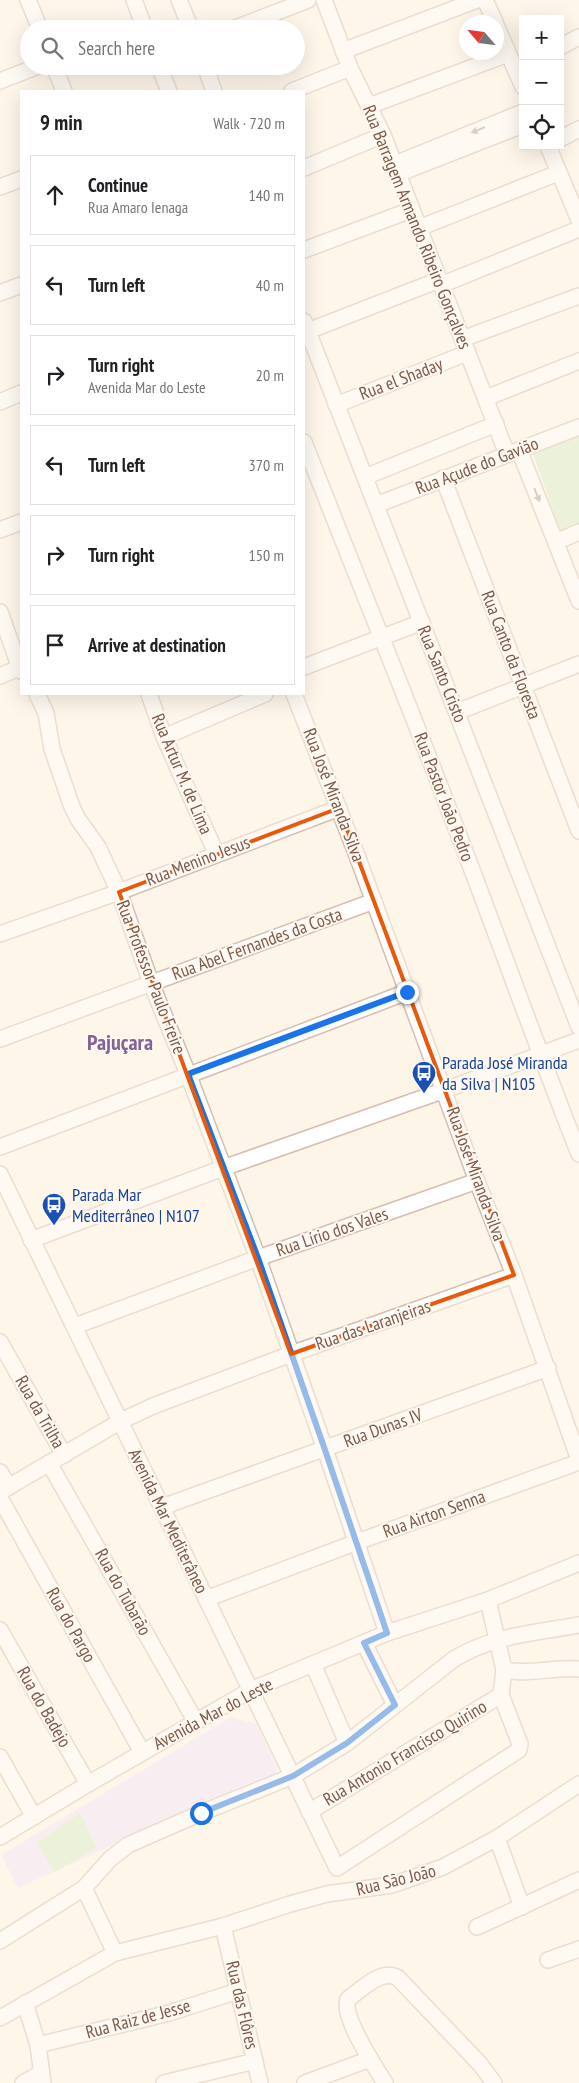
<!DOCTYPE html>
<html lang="en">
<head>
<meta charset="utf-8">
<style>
  :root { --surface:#fff; --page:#f2f2f2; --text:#202124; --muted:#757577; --line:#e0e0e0 }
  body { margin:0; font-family:"PT Sans Narrow",sans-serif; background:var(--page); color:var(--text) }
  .controls { position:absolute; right:15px; top:15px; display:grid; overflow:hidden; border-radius:0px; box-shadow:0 5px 20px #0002 }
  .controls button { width:45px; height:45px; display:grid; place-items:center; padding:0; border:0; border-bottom:1px solid var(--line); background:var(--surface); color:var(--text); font:25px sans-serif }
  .compass { position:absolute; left:459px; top:15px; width:45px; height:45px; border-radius:50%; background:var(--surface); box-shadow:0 5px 20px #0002; rotate:298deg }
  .stop { position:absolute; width:15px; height:15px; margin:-11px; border:4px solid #1a73e8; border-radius:50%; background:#fff }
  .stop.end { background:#1a73e8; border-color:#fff; box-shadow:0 1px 5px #0008 }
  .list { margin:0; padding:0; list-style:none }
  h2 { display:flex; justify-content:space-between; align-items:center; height:65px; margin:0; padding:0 20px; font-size:21px }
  h2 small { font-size:16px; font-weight:400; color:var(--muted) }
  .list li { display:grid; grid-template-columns:32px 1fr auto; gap:15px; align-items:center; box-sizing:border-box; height:80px; margin:0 10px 10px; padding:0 10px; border:1px solid var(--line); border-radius:0px }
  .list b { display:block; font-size:19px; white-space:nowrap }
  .list p { margin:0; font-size:16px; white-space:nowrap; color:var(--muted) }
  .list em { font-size:16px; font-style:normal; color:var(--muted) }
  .icon { flex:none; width:28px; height:28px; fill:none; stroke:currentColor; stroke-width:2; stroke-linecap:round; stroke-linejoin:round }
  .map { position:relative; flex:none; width:579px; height:2083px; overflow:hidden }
  .search { position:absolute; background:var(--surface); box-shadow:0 5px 20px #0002; left:20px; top:20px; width:285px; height:55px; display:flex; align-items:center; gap:12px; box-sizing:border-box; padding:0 18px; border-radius:28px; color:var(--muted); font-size:19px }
  .panel { position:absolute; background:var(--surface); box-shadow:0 5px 20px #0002; left:20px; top:90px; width:285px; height:605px; border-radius:0px }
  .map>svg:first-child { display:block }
  .education { fill:#f2e5fb }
  .green { fill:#d8eec5 }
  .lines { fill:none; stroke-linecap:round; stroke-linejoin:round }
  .minor-casing { stroke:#d5beb0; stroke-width:18 }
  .minor { stroke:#fff; stroke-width:15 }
  .oneway { fill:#b09b92 }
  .route { stroke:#1a73e8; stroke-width:6 }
  .marked { fill:none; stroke:#e8590c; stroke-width:4; stroke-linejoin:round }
  .labels { text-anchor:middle; stroke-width:4; stroke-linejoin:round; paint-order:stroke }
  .street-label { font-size:18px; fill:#7c5949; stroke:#fff9f1 }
  .transit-label { font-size:18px; fill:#164399; stroke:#fff9f1; text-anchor:start }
  .district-label { font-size:22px; font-weight:bold; fill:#836298; stroke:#fff9f1 }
</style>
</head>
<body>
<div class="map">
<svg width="579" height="2083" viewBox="0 0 579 2083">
  <rect width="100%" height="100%" fill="#fef5e9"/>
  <path class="education" d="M 231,1717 L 256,1724 L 280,1774 L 108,1847 L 18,1888 L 1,1855 Z"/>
  <g class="green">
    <path d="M 579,429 L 579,524 L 561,533 L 531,448 Z"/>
    <path d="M 80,1813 L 97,1848 L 54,1872 L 37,1842 Z"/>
  </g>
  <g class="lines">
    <defs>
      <g id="minor">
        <path d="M 28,0 L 40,29"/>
        <path d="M 134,0 L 145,29"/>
        <path d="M 179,0 L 191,29"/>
        <path d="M 324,0 L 350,68 L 383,135 L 507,454"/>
        <path d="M 485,0 L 495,22"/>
        <path d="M 496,25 L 523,87"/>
        <path d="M 233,29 L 308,0"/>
        <path d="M 560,47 L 579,37"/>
        <path d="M 343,51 L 477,0"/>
        <path d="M 54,66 L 64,91"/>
        <path d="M 159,66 L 169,91"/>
        <path d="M 205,66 L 214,91"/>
        <path d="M 0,81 L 38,66"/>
        <path d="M 292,91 L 350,68"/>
        <path d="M 369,106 L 508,54"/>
        <path d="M 560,139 L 579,129"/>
        <path d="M 548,146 L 579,220"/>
        <path d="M 395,164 L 523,112"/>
        <path d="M 304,168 L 383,135"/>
        <path d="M 400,173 L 523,125"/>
        <path d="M 0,187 L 21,179"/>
        <path d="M 419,228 L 558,173"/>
        <path d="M 304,250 L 411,210"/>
        <path d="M 441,285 L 579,229"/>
        <path d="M 0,293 L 21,285"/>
        <path d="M 304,321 L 579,1027"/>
        <path d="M 308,331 L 439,280"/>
        <path d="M 462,339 L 579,296"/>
        <path d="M 486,398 L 579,361"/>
        <path d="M 0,402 L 21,393"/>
        <path d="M 336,405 L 467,353"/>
        <path d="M 304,442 C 353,568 405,694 453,820 C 496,931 535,1043 579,1154"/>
        <path d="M 519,450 L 579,601"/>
        <path d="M 365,477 L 496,424"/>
        <path d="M 443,478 L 579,831"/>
        <path d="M 376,505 L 579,427"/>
        <path d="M 0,530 L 21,522"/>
        <path d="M 556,542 L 579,532"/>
        <path d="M 0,612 L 21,671"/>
        <path d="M 304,667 L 422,622"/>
        <path d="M 0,676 L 21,667"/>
        <path d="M 37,694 L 46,713 L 52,749 L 72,807 L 78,819 L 98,847 L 119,892 L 151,983 L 188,1074 L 258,1258 L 325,1449 L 387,1633"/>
        <path d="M 149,694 L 164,737 L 216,853"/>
        <path d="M 294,694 L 356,853 L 477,1181 L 514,1275 L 579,1460"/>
        <path d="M 457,712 L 579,664"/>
        <path d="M 164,737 L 265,694"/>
        <path d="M 0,934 L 119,892 L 339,808"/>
        <path d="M 0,1039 L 374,901"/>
        <path d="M 0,1147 L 407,992"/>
        <path d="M 0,1174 L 337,1868 L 519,1750 L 520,1744 L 501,1695 L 504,1670 L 488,1600"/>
        <path d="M 31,1240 L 223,1168 L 445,1090 L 579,1040"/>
        <path d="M 75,1326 L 258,1258 L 477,1181"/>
        <path d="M 0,1342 L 64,1455"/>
        <path d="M 49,1463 L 196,1722"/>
        <path d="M 0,1472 L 9,1487"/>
        <path d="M 0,1492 L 121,1421 L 153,1406 L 291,1354 L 514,1275"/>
        <path d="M 0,1498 L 142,1752"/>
        <path d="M 162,1507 L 548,1368"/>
        <path d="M 206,1599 L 357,1542 L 579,1462"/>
        <path d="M 0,1630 L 88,1784"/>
        <path d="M 364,1643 L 395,1705"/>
        <path d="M 313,1664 L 347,1743"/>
        <path d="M 504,1670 C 530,1675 554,1667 579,1669"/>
        <path d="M 0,1757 L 34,1817"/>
        <path d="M 309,1812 L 501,1695"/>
        <path d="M 0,1837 L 88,1784 L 251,1690 L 387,1633 L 488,1600 L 579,1563"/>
        <path d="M 497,1838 L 522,1907"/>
        <path d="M 84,1888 L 115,1953"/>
        <path d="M 223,1926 L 260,2083"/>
        <path d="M 477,1927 L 579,1880"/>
        <path d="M 0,1941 L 84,1888 L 110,1859 L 128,1845 L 201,1813 L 293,1776 L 347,1743 L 454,1659 C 494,1635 534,1633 579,1625"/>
        <path d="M 548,1960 L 579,1949"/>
        <path d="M 25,2003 L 38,2045 L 43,2083"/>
        <path d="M 0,2018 L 115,1953 L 223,1926 L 290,1904 L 327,1894 L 392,1885 L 443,1867 L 497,1838 L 579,1784"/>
        <path d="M 38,2045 L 169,2013 L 238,1991"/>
        <path d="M 23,2083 L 41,2073"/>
        <path d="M 164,2083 L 255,2061"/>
        <path d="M 305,2083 L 370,2059"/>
        <path d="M 385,2083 C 375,2066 341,2017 348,1999 C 362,1989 382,1968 398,1978 L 480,2064 L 494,2083"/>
      </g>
    </defs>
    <use href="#minor" class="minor-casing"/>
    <use href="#minor" class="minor"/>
  </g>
  <defs><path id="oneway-solid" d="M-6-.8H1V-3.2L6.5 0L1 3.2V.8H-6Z" transform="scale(1.25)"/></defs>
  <g class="oneway">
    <use href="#oneway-solid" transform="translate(478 130) rotate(158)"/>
    <use href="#oneway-solid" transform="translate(537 495) rotate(68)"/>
  </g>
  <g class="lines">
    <path class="route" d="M 201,1813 L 293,1776 L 347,1743 L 395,1705 L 364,1643 L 387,1633 L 325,1450 L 258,1258 L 188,1074 L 407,992"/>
  </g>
  <path d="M0 0H579V2083H0ZM 339,808 L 514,1275 L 291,1354 L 119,892 Z" fill="#fef5e9" fill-opacity=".55" fill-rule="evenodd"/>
  <path class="marked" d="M 339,808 L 514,1275 L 291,1354 L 119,892 Z"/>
  <defs>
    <symbol id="bus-pin" viewBox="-11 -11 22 30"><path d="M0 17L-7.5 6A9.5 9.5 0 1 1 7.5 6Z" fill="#1a4fb4" stroke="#fff9f1"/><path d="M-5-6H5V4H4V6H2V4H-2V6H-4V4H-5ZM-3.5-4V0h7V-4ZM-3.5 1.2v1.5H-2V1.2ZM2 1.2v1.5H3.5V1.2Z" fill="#fff"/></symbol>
  </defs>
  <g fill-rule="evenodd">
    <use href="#bus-pin" x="410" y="1059" width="28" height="38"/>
    <use href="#bus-pin" x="40" y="1191" width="28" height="38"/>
  </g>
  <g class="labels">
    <g class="street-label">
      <text transform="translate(417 227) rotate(68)" y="6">Rua Barragem Armando Ribeiro Gonçalves</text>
      <text transform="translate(401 379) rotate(-21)" y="6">Rua el Shaday</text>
      <text transform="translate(477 466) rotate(-21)" y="6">Rua Açude do Gavião</text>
      <text transform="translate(511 655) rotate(69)" y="6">Rua Canto da Floresta</text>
      <text transform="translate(442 674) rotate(68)" y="6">Rua Santo Cristo</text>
      <text transform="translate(182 774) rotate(67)" y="6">Rua Artur M. de Lima</text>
      <text transform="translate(334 795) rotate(69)" y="6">Rua José Miranda Silva</text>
      <text transform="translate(444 797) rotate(69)" y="6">Rua Pastor João Pedro</text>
      <text transform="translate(198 861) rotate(-21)" y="6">Rua Menino Jesus</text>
      <text transform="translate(257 944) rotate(-20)" y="6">Rua Abel Fernandes da Costa</text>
      <text transform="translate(151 977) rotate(69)" y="6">Rua Professor Paulo Freire</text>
      <text transform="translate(476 1174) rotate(70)" y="6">Rua José Miranda Silva</text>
      <text transform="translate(332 1232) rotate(-19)" y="6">Rua Lírio dos Vales</text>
      <text transform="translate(373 1325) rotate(-19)" y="6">Rua das Laranjeiras</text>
      <text transform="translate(40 1412) rotate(60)" y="6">Rua da Trilha</text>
      <text transform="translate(383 1428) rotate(-20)" y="6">Rua Dunas IV</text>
      <text transform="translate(434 1514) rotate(-20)" y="6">Rua Airton Senna</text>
      <text transform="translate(168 1521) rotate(64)" y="6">Avenida Mar Mediterâneo</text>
      <text transform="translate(123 1592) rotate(61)" y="6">Rua do Tubarão</text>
      <text transform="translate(71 1625) rotate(61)" y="6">Rua do Pargo</text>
      <text transform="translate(44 1707) rotate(60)" y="6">Rua do Badejo</text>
      <text transform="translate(213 1714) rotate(-28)" y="6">Avenida Mar do Leste</text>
      <text transform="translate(405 1753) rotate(-31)" y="6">Rua Antonio Francisco Quirino</text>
      <text transform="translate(396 1880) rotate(-14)" y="6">Rua São João</text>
      <text transform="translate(242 2005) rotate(77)" y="6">Rua das Flôres</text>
      <text transform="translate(138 2019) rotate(-15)" y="6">Rua Raiz de Jesse</text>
    </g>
    <g class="transit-label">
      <text x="442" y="1069">Parada José Miranda<tspan x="442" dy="21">da Silva | N105</tspan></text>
      <text x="72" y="1201">Parada Mar<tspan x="72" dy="21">Mediterrâneo | N107</tspan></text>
    </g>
    <g class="district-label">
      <text x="120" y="1050">Pajuçara</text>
    </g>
  </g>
</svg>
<div class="controls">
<button>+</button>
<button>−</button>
<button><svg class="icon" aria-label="locate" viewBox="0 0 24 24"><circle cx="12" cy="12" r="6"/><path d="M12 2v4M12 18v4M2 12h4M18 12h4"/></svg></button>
</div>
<svg class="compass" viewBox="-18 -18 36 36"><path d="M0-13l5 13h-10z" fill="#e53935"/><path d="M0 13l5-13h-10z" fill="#757577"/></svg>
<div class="stop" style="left:201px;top:1813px"></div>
<div class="stop end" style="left:407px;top:992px"></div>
<div class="search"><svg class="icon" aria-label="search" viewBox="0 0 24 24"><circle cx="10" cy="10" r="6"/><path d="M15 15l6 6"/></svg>Search here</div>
<section class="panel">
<h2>9 min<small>Walk · 720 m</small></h2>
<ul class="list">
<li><svg class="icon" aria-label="ahead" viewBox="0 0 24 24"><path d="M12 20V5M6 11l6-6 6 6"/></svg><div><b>Continue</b><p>Rua Amaro Ienaga</p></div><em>140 m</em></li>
<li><svg class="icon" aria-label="left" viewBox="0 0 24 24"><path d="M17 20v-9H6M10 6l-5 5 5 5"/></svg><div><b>Turn left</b></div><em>40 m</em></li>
<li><svg class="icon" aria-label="right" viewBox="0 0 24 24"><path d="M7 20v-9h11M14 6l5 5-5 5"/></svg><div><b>Turn right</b><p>Avenida Mar do Leste</p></div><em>20 m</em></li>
<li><svg class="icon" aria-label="left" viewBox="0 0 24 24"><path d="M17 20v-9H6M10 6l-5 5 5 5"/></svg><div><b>Turn left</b></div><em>370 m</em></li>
<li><svg class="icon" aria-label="right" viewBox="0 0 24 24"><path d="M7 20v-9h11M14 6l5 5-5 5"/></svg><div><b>Turn right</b></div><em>150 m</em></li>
<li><svg class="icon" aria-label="arrive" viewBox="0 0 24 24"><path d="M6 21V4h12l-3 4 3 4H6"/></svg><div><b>Arrive at destination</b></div></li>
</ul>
</section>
</div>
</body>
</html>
